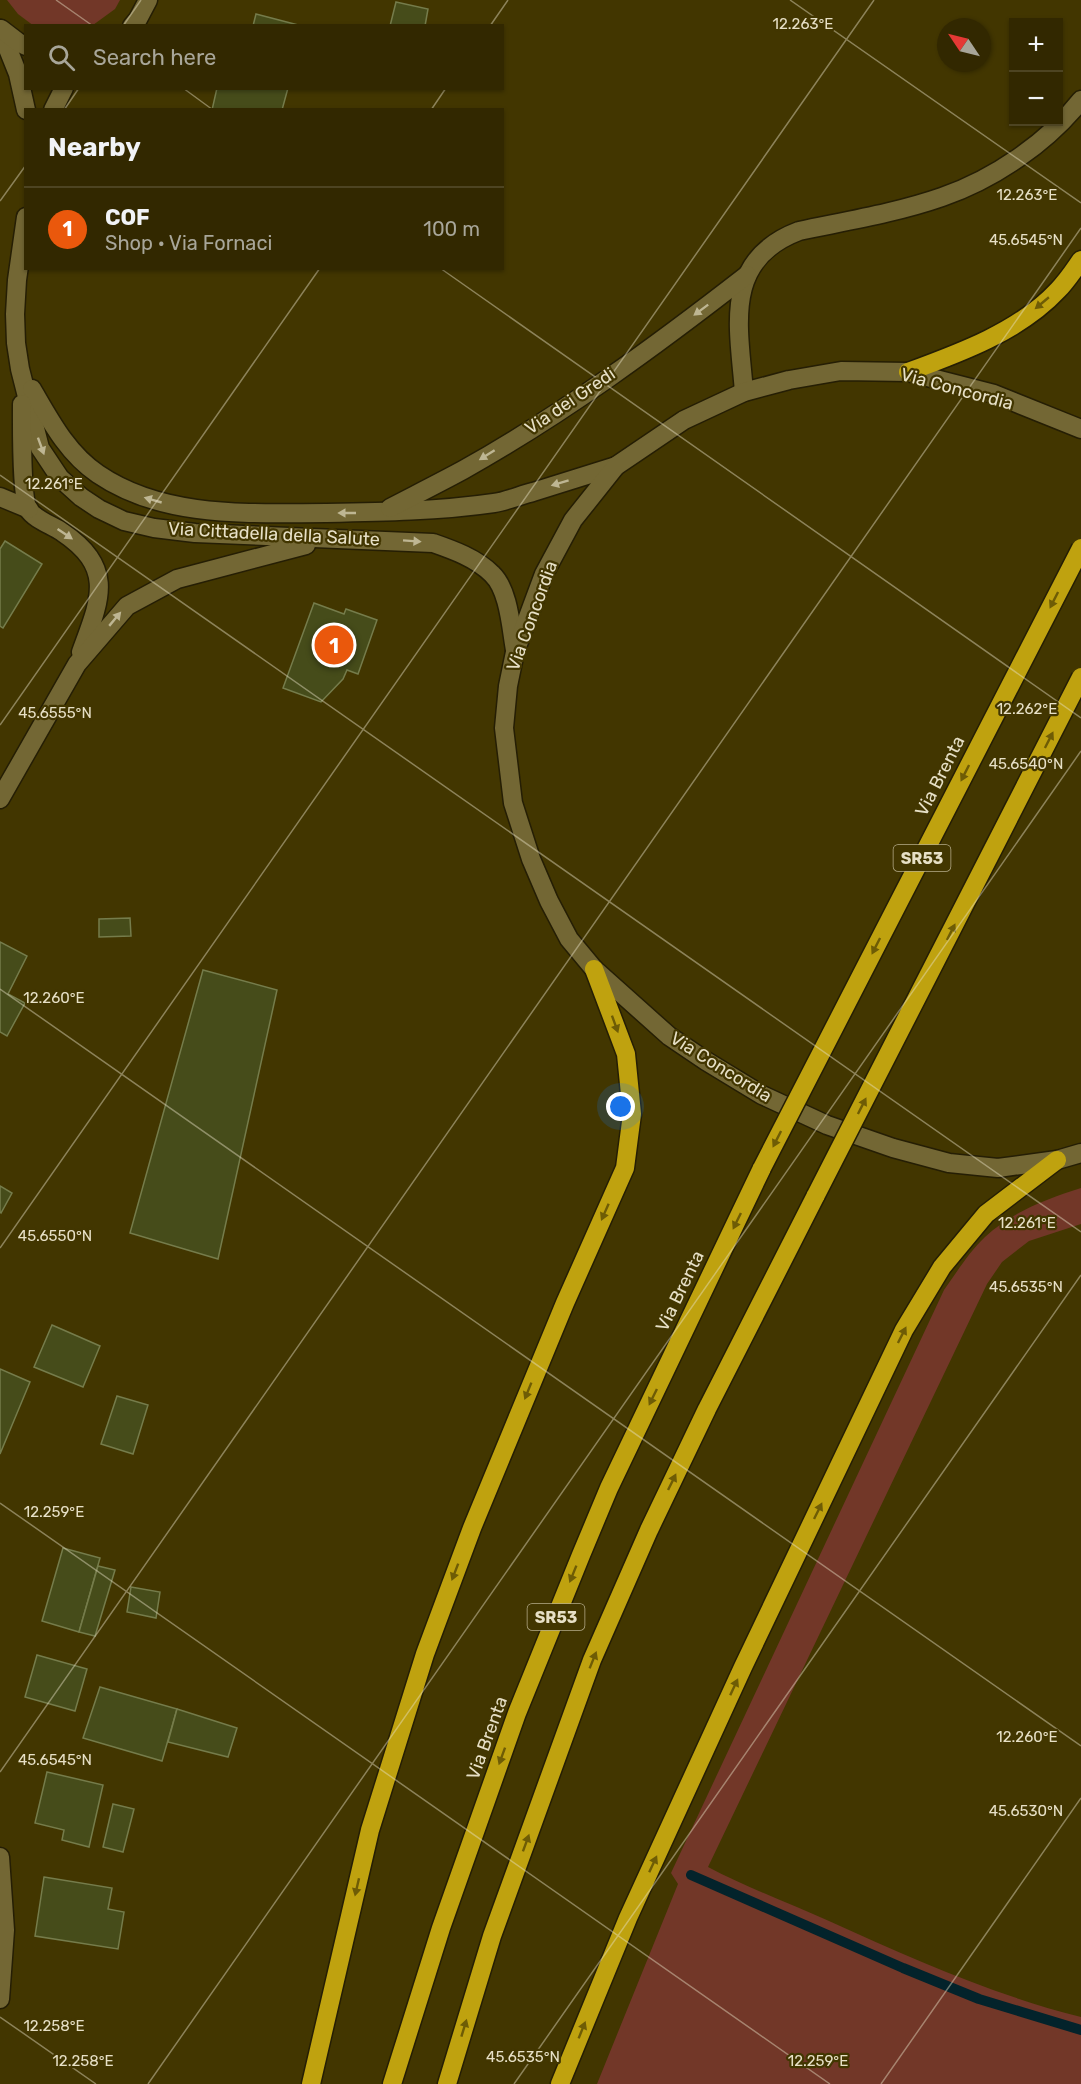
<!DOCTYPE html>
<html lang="en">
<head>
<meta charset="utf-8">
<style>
  :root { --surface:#322800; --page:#3a300a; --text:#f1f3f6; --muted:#a8a699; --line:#4d4422; --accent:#ea580c }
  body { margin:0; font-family:Rubik,sans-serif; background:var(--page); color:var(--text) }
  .controls { position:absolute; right:18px; top:18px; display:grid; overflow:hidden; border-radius:0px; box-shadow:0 2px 4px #0004 }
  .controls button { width:54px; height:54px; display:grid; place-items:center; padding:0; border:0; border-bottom:2px solid var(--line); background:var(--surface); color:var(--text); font:30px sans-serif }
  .compass { position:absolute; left:937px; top:18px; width:54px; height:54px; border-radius:50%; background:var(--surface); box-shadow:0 2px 4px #0004; rotate:305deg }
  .you { position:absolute; left:621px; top:1107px; width:21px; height:21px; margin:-15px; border:4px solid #fff; border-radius:50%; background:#1a73e8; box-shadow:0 0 0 9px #1a73e833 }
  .badge { display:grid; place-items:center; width:39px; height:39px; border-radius:50%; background:var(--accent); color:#fff; font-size:20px; font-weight:700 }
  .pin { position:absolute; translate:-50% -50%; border:3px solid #fff; box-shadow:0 2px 6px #0006 }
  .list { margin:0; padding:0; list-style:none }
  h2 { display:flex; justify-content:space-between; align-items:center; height:78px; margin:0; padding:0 24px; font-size:26px }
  h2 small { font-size:20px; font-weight:400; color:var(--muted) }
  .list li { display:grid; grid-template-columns:39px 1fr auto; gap:18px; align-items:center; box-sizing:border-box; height:84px; padding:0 24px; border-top:2px solid var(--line) }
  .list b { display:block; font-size:22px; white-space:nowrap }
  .list p { margin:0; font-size:20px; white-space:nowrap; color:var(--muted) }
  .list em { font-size:20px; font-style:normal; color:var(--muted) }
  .icon { flex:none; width:33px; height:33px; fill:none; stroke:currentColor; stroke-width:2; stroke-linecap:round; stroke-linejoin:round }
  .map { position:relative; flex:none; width:1081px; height:2084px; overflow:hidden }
  .search { position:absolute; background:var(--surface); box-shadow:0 2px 4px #0004; left:24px; top:24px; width:480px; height:66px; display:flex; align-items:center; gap:15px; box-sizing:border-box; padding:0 21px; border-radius:0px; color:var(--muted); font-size:22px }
  .panel { position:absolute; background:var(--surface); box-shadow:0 2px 4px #0004; left:24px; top:108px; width:480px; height:162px; border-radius:0px }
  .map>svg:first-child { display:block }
  .green { fill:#723728 }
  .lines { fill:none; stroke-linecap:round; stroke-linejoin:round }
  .stream { stroke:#03232b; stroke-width:10 }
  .building { fill:#464c1a; stroke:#757c4b; stroke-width:1.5 }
  .minor-casing { stroke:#251e04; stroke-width:21 }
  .highway-casing { stroke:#251e04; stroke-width:21 }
  .minor { stroke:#736734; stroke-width:18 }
  .highway { stroke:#bfa20f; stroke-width:18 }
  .highway-bridge-casing { stroke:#251e04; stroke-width:21; stroke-linecap:butt }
  .highway-bridge { stroke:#bfa20f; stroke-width:18 }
  .oneway { fill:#6e5c05 }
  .oneway2 { fill:#beb693 }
  .ticks { fill:none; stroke:#e7e0c6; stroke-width:1.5; stroke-opacity:0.45 }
  .labels { text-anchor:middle; stroke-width:4.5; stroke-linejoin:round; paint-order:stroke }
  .shield { fill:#423600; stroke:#b6ad8b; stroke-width:1.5 }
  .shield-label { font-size:16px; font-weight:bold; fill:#e7e0c6 }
  .street-label { font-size:18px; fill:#e7e0c6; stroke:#423600 }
  .ticks-label { font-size:15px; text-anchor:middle; fill:#e7e0c6; stroke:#423600; stroke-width:4.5; stroke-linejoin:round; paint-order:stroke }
</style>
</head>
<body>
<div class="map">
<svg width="1081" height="2084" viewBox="0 0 1081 2084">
  <rect width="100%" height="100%" fill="#423600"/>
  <g class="green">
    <path d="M 7,0 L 120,0 L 115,9 L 93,25 L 34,26 L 18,14 Z"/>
    <path d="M 1081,1188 L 1081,1224 L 1029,1241 L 1002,1262 L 987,1284 L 708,1867 C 746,1887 789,1903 829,1921 C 911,1958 993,1995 1081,2017 L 1081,2084 L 597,2084 L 678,1884 L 671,1873 L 944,1290 C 957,1272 969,1252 985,1237 C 1012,1212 1046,1199 1081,1188 Z"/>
  </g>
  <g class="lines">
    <path class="stream" d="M 691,1875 L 903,1968 L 979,1999 L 1081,2030"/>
  </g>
  <g class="building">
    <path d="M 396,2 L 428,9 L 425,26 L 390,26 Z"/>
    <path d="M 256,14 L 302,26 L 253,26 Z"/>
    <path d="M 217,88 L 288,88 L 282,110 L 212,110 Z"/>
    <path d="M 5,541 L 42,564 L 3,628 L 0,626 L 0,549 Z"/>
    <path d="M 314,603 L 344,614 L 346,609 L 377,620 L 358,674 L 347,670 L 343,679 L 321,702 L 283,688 Z"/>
    <path d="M 130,918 L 131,936 L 99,937 L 99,919 Z"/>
    <path d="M 0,942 L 27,956 L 8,994 L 25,1003 L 7,1036 L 0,1032 Z"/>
    <path d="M 203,970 L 277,990 L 218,1259 L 130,1233 Z"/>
    <path d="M 0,1186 L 12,1193 L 1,1213 L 0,1212 Z"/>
    <path d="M 52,1325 L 100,1346 L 83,1387 L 34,1367 Z"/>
    <path d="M 0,1369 L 30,1382 L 0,1454 Z"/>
    <path d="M 117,1396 L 148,1405 L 133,1454 L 101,1444 Z"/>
    <path d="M 63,1548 L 100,1558 L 79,1632 L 42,1621 Z"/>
    <path d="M 98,1566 L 115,1570 L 95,1636 L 79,1632 Z"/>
    <path d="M 131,1587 L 160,1592 L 156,1618 L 127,1612 Z"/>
    <path d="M 37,1655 L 87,1669 L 75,1711 L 25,1697 Z"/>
    <path d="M 100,1687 L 177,1709 L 162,1761 L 83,1738 Z"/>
    <path d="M 177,1709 L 237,1728 L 228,1757 L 168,1742 Z"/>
    <path d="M 47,1772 L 103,1785 L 89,1847 L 62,1840 L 64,1830 L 35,1823 Z"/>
    <path d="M 113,1804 L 134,1809 L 123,1852 L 103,1847 Z"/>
    <path d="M 44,1877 L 112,1888 L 108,1909 L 124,1912 L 118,1949 L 35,1936 Z"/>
  </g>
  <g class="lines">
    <defs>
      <g id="minor">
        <path d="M 132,26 L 138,19 L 148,0"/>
        <path d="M 0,29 L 18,74 L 26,110"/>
        <path d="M 1,29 L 18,42 L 26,46"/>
        <path d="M 53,110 L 64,88"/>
        <path d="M 26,217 L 17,280 L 15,314 L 16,343 L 20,369 L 40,448 L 60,478 L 81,497 L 99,509 L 124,521 L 154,528 L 195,533 L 433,543 C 453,550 476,558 492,574 C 509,590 511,628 515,650"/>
        <path d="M 32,389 C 50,420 67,453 98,474 C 164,519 250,513 326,513 C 382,512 439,511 494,503 C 507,501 521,495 533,492 C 561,483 588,475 616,466"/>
        <path d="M 744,392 C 739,327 722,260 799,231 C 846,221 896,213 942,197 C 994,179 1047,143 1081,100"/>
        <path d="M 22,404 C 22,423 21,496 28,509 C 35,520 52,525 62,532 C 116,568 100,600 81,652"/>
        <path d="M 1081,429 L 994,394 L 908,372 L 841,371 L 789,380 L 744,392 L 684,420 L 616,466 L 573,520 L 544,574 L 515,652 L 508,686 L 504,728 L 513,803 L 531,859 L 549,901 L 569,939 L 594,969 L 669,1036 L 706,1061 L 762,1095 L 827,1125 L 893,1148 L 949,1163 L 998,1168 L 1057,1160 L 1081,1153"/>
        <path d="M 0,497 L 29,509"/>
        <path d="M 390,508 C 415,495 439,483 463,470 C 563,414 657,345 747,275"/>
        <path d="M 0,799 L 77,664 L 127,606 L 177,579 L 306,545"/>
        <path d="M 0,1857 L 5,1930 L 0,1999"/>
      </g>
      <g id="highway">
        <path d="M 908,372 C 960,353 1020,331 1058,290 C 1067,281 1074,270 1081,260"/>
        <path d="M 311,2084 L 370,1830 L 425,1654 L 472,1528 L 565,1303 L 625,1168 L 632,1114 L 626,1054 L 594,969"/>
        <path d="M 392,2084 L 441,1928 L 517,1713 L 581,1555 L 609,1488 L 762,1168"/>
        <path d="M 447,2084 L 492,1936 L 592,1660 L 649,1530 L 707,1409 L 816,1195"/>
        <path d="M 560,2084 L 628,1918 L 743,1667 L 904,1330 L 942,1267 L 986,1214 L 1057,1160"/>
      </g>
    </defs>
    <use href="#minor" class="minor-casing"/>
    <use href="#highway" class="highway-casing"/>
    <use href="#minor" class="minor"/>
    <use href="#highway" class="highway"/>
    <defs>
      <g id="highway-bridge">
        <path d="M 762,1168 L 1081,548"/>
        <path d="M 816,1195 L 1081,677"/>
      </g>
    </defs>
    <use href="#highway-bridge" class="highway-bridge-casing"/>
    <use href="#highway-bridge" class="highway-bridge"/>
  </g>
  <defs><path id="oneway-solid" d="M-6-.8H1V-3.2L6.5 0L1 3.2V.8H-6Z" transform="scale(1.5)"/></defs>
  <g class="oneway">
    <use href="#oneway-solid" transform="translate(1042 303) rotate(140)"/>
    <use href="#oneway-solid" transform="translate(1054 600) rotate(117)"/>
    <use href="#oneway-solid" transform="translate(1049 740) rotate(-63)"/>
    <use href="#oneway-solid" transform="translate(965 773) rotate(117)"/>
    <use href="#oneway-solid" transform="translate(951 932) rotate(-63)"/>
    <use href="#oneway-solid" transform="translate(876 946) rotate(117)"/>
    <use href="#oneway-solid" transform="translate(615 1024) rotate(70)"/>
    <use href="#oneway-solid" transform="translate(862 1106) rotate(-63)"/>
    <use href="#oneway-solid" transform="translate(777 1139) rotate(117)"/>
    <use href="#oneway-solid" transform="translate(605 1212) rotate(114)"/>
    <use href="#oneway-solid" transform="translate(737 1221) rotate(116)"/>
    <use href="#oneway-solid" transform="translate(902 1335) rotate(-63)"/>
    <use href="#oneway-solid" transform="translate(528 1391) rotate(112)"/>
    <use href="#oneway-solid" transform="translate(653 1397) rotate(116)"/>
    <use href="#oneway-solid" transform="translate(672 1482) rotate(-64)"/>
    <use href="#oneway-solid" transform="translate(818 1511) rotate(-64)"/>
    <use href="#oneway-solid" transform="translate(455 1572) rotate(111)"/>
    <use href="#oneway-solid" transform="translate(573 1574) rotate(112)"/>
    <use href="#oneway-solid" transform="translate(593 1660) rotate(-68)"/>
    <use href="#oneway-solid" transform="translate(734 1687) rotate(-65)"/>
    <use href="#oneway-solid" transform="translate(502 1756) rotate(110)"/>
    <use href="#oneway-solid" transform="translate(526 1843) rotate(-70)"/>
    <use href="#oneway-solid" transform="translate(653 1864) rotate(-65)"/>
    <use href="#oneway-solid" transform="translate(357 1887) rotate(103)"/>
    <use href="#oneway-solid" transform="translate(464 2028) rotate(-73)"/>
    <use href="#oneway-solid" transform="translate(582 2030) rotate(-68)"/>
  </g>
  <g class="oneway2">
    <use href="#oneway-solid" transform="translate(701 310) rotate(143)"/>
    <use href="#oneway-solid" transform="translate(41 446) rotate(70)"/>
    <use href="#oneway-solid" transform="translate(487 455) rotate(148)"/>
    <use href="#oneway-solid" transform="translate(560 483) rotate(163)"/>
    <use href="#oneway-solid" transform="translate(153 500) rotate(-164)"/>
    <use href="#oneway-solid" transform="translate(347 513) rotate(180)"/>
    <use href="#oneway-solid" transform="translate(65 534) rotate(34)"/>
    <use href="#oneway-solid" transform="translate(412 541) rotate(4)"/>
    <use href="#oneway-solid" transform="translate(115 619) rotate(-50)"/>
  </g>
  <path class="ticks" d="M 56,0 L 93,26M 790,0 L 1081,203M 123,26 L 141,0M 490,26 L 508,0M 183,88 L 213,110M 64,110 L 79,88M 431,110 L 446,88M 0,201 L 26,165M 440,268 L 1081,718M 0,475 L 1081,1232M 0,725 L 320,268M 0,989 L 1081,1746M 0,1248 L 874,0M 0,1503 L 830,2084M 0,1772 L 1081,228M 0,2017 L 96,2084M 148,2084 L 1081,751M 514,2084 L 1081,1275M 881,2084 L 1081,1798"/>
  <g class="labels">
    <g class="shield">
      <rect x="893.5" y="845" width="57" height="26" rx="4.5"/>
      <rect x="527.5" y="1604" width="57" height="26" rx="4.5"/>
    </g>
    <g class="shield-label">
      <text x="922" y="864">SR53</text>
      <text x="556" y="1623">SR53</text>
    </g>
    <g class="street-label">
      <text transform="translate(957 389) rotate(15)" y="6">Via Concordia</text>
      <text transform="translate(570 401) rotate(-34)" y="6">Via dei Gredi</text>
      <text transform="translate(274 534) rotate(3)" y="6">Via Cittadella della Salute</text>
      <text transform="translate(532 616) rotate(-70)" y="6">Via Concordia</text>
      <text transform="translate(940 776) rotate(-63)" y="6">Via Brenta</text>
      <text transform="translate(721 1067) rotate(32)" y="6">Via Concordia</text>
      <text transform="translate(680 1291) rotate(-64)" y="6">Via Brenta</text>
      <text transform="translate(487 1738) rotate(-70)" y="6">Via Brenta</text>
    </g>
  </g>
  <g class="ticks-label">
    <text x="803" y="29">12.263°E</text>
    <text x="1027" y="200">12.263°E</text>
    <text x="1026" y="245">45.6545°N</text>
    <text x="54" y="489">12.261°E</text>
    <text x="1027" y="714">12.262°E</text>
    <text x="55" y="718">45.6555°N</text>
    <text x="1026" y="769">45.6540°N</text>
    <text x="54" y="1003">12.260°E</text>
    <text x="1027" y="1228">12.261°E</text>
    <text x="55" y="1241">45.6550°N</text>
    <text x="1026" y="1292">45.6535°N</text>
    <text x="54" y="1517">12.259°E</text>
    <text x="1027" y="1742">12.260°E</text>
    <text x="55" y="1765">45.6545°N</text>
    <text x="1026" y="1816">45.6530°N</text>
    <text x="54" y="2031">12.258°E</text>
    <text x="523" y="2062">45.6535°N</text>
    <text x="83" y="2066">12.258°E</text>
    <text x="818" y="2066">12.259°E</text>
  </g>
</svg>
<div class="controls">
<button>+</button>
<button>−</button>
</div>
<svg class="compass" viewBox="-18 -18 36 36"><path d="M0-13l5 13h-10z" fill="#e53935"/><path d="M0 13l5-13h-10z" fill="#a8a699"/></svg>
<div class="you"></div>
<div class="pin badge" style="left:334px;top:645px">1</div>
<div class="search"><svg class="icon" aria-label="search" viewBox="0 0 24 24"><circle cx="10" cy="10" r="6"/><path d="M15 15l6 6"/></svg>Search here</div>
<section class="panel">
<h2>Nearby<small></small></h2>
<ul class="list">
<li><span class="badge">1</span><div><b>COF</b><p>Shop · Via Fornaci</p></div><em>100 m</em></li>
</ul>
</section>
</div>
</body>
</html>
